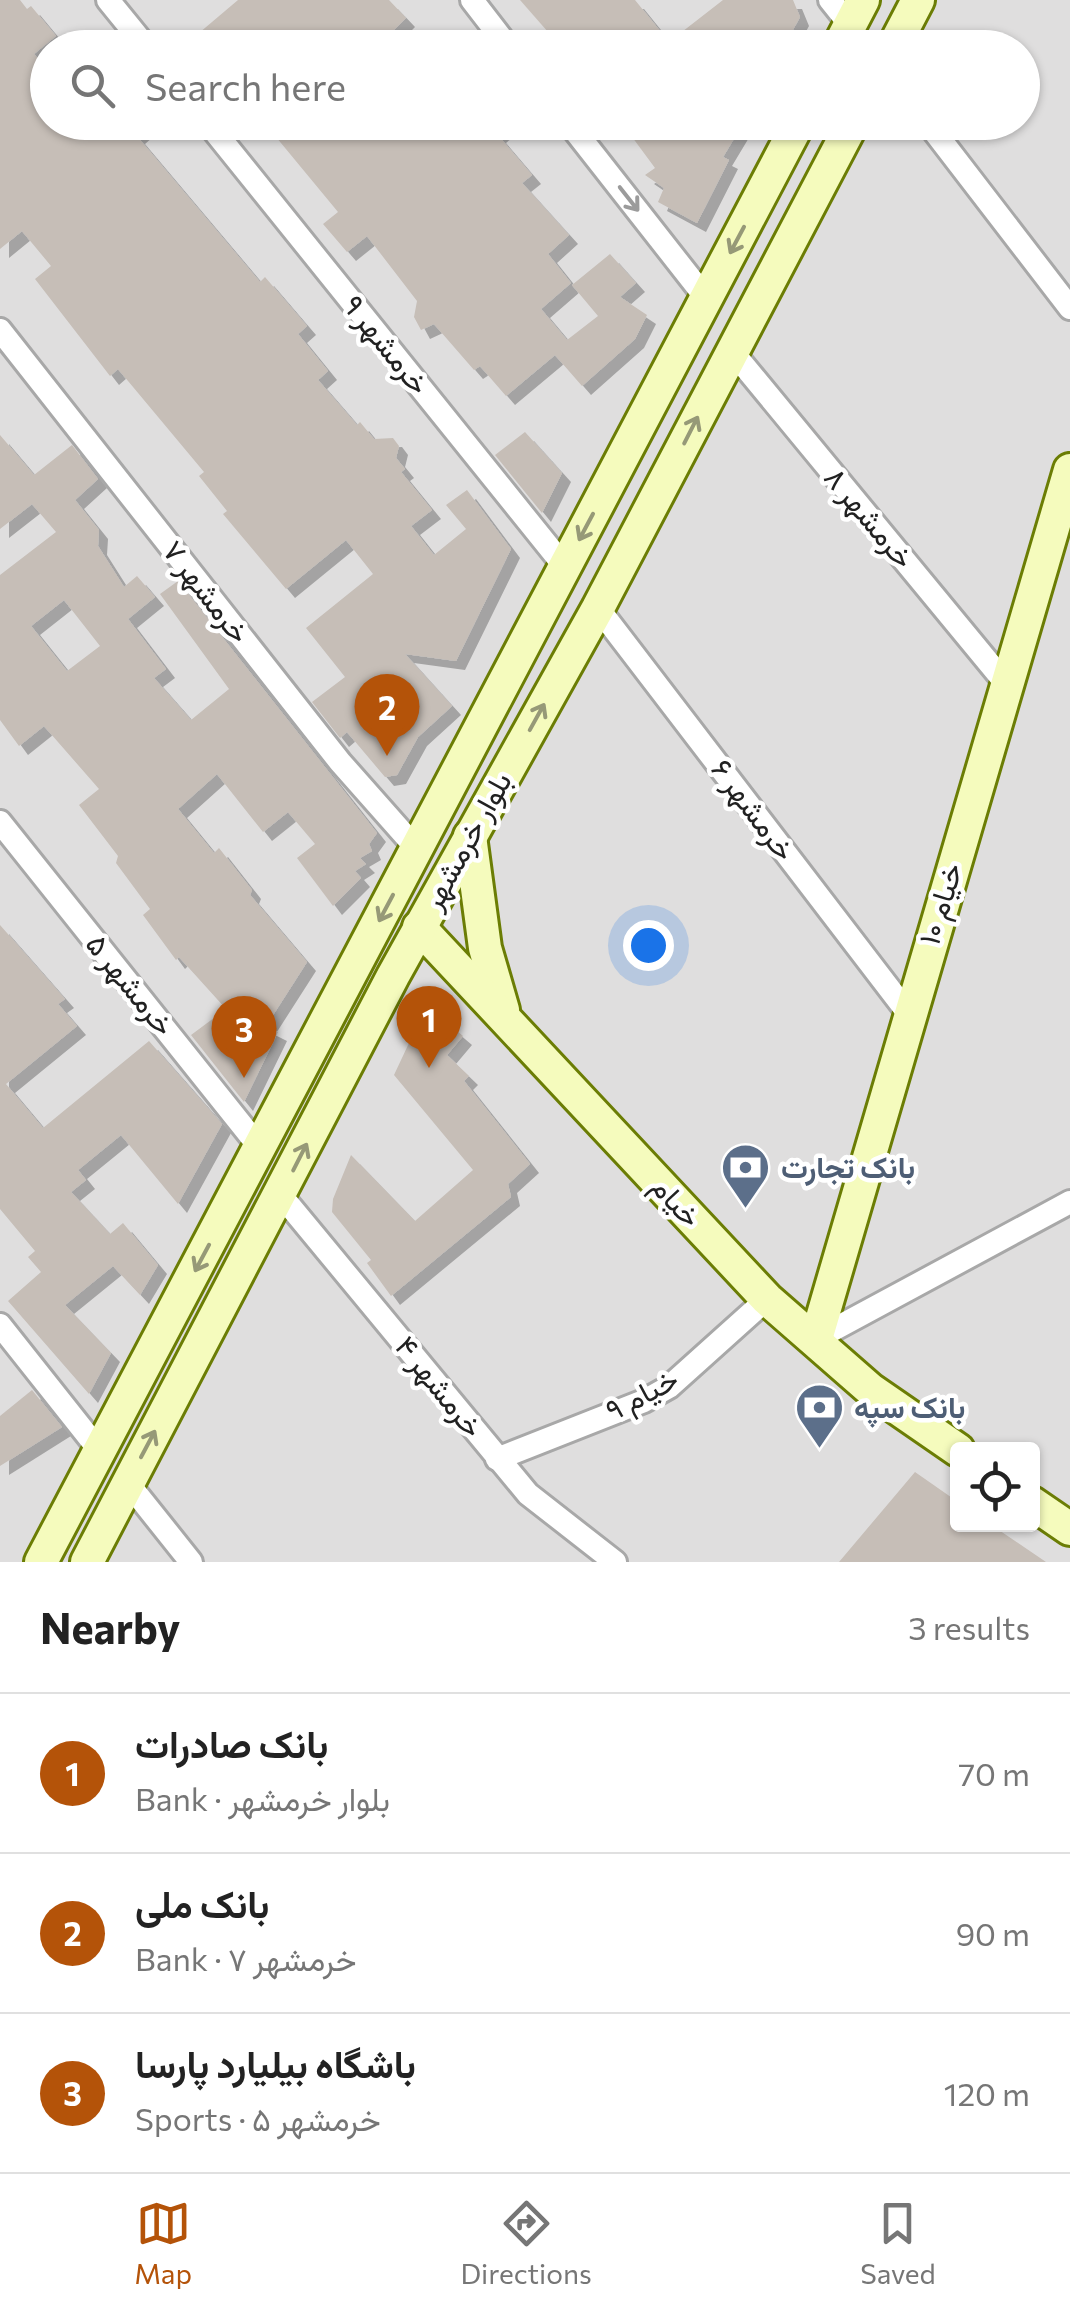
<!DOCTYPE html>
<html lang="en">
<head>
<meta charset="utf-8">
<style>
  :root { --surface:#fff; --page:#f2f2f2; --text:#222; --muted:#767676; --line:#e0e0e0; --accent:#b45309 }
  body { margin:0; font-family:Commissioner,Vazirmatn,sans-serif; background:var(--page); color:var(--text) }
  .controls { position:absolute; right:30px; bottom:30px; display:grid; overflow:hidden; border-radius:10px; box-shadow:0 2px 8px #0004 }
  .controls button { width:90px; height:90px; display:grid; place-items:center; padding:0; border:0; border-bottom:2px solid var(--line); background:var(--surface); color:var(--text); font:50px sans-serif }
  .you { position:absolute; left:648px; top:945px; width:35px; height:35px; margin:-25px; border:8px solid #fff; border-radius:50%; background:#1a73e8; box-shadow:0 0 0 15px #1a73e833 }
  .badge { display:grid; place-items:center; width:65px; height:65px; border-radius:50%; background:var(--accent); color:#fff; font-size:32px; font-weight:700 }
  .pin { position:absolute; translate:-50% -82px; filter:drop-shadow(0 2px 5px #0008) }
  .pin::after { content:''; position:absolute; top:52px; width:35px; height:30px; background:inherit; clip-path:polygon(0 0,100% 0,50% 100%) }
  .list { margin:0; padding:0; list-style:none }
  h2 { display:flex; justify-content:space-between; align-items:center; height:130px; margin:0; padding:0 40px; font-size:42px }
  h2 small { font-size:32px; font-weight:400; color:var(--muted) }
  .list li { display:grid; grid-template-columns:65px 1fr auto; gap:30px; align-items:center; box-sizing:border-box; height:160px; padding:0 40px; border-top:2px solid var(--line) }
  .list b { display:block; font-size:38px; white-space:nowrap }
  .list p { margin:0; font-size:32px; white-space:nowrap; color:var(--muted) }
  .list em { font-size:32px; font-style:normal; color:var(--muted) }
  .icon { flex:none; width:55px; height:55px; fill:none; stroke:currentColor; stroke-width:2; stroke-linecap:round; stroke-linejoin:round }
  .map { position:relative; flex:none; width:1070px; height:1562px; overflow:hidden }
  .search { position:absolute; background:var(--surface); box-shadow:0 2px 8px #0004; left:30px; right:30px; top:30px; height:110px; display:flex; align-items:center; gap:25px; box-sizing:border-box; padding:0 35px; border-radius:55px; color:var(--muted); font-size:38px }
  .sheet { height:610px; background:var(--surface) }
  nav { display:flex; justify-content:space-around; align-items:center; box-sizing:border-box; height:140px; border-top:2px solid var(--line); background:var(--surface); font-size:28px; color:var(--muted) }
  nav a { display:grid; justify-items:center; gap:5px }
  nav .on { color:var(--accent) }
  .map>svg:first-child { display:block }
  .residential { fill:#dfdede; fill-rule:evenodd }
  .building { fill:#c6beb7; fill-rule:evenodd; filter:url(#shadow) }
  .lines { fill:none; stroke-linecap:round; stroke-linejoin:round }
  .street-casing { stroke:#a8a8a8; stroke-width:28 }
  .secondary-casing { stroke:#6b7d04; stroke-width:38 }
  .street { stroke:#fff; stroke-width:22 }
  .secondary { stroke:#f5fbbd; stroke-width:32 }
  .oneway { stroke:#9b9b9b }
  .oneway2 { stroke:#969977 }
  .labels { text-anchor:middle; stroke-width:9; stroke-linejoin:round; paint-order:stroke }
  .street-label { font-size:30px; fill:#212121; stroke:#fff }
  .service-label { font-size:30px; font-weight:bold; fill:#4e5e75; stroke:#fff; text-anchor:start }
</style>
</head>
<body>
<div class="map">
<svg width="1070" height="1562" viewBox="0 0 1070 1562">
  <defs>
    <filter id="shadow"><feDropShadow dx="9" dy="9" stdDeviation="0" flood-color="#0004"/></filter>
  </defs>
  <rect width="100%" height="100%" fill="#f1efe8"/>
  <path class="residential" d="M 0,0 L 1070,0 L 1070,1562 L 0,1562 ZM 48,48 L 1022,48 L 1022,122 L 48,122 ZM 958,1450 L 1032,1450 L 1032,1524 L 958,1524 Z"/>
  <g class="building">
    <path d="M 0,0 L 20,0 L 27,9 L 31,6 L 56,36 L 34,54 L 48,70 L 48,122 L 151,122 L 136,135 L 260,282 L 265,277 L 307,326 L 298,334 L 328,371 L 318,380 L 357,425 L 360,422 L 374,439 L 393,438 L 399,446 L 396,458 L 405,469 L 401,472 L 432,510 L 411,526 L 434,555 L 466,529 L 446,505 L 467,490 L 511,549 L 456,661 L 405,654 L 452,706 L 418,737 L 397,775 L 385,777 L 347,732 L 340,738 L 312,702 L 345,677 L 306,628 L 373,574 L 346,540 L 286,589 L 223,514 L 227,511 L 199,476 L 204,472 L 118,369 L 110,376 L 35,279 L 51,266 L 22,231 L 0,249 Z"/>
    <path d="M 238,0 L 389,0 L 406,18 L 393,31 L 406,48 L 213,48 L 199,33 Z"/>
    <path d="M 520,0 L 635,0 L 669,42 L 723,0 L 793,0 L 800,17 L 783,48 L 764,31 L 737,48 L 562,48 Z"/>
    <path d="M 295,122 L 511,122 L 497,134 L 532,175 L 522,183 L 569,235 L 548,254 L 571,283 L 541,309 L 567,340 L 598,316 L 572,285 L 610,254 L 636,283 L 620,297 L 647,315 L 635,339 L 582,386 L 555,355 L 506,396 L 480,366 L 474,370 L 434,324 L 421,330 L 414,317 L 417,301 L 367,236 L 347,252 L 323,224 L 338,212 L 276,137 Z"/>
    <path d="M 621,122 L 744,122 L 723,157 L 729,160 L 697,223 L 658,202 L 664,188 L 645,175 L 655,168 Z"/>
    <path d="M 525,432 L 562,473 L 542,513 L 495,455 Z"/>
    <path d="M 0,435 L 34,475 L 72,445 L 98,479 L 75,500 L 99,530 L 98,546 L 124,587 L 137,576 L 155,597 L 128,619 L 166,669 L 154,678 L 191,720 L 229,689 L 160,594 L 178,581 L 377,833 L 369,844 L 372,851 L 360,858 L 366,864 L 355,871 L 361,878 L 333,906 L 297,858 L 315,844 L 288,812 L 263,832 L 217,774 L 178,809 L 214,853 L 219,848 L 252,890 L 250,895 L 307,962 L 266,1026 L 278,1032 L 244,1102 L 191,1035 L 226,1009 L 179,957 L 176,960 L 143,915 L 150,909 L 116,863 L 118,856 L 79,805 L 99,789 L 44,726 L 19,746 L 0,720 L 0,575 L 56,532 L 32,504 L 0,529 ZM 64,600 L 100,646 L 67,671 L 31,626 Z"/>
    <path d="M 0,925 L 65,999 L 58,1004 L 77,1026 L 6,1084 L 43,1128 L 149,1041 L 222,1124 L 178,1204 L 121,1135 L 78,1170 L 86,1180 L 71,1192 L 110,1234 L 123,1223 L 158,1265 L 140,1295 L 113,1266 L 65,1305 L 111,1353 L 89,1394 L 8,1301 L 41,1272 L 28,1257 L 35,1251 L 0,1209 Z"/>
    <path d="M 423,1002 L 463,1036 L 447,1055 L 469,1076 L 464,1081 L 530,1164 L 508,1184 L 511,1197 L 391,1296 L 367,1263 L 371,1260 L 332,1212 L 333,1199 L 351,1155 L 415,1221 L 473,1170 L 394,1075 L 416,1028 L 410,1023 Z"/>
    <path d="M 32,1390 L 62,1427 L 0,1466 L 0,1416 Z"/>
    <path d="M 915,1472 L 958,1502 L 958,1524 L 990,1524 L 1046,1562 L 839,1562 Z"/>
  </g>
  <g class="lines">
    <defs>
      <g id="street">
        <path d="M 108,0 L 147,48"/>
        <path d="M 472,0 L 509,48"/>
        <path d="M 830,0 L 850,25"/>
        <path d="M 207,122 L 565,567"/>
        <path d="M 568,122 L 706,298"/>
        <path d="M 927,122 L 1070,308"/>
        <path d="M 0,330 L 340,762 L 417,849"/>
        <path d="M 731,350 L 1008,686"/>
        <path d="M 598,608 L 908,1013"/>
        <path d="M 0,822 L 260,1148"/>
        <path d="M 280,1194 L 528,1494 L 615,1562"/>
        <path d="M 0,1325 L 99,1450"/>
        <path d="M 816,1339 L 1070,1202"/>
        <path d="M 497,1459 L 644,1401 L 669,1387 L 767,1299"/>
        <path d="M 128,1483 L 191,1562"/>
      </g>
      <g id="secondary">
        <path d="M 838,48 L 863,0"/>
        <path d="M 893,48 L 918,0"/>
        <path d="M 470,836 L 485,948 L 503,1010"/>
        <path d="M 419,927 L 767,1299 L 871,1390 L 958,1450"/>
        <path d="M 816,1339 L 1070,470"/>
        <path d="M 1032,1503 L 1070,1529"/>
        <path d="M 41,1562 L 799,122"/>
        <path d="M 87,1562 L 393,976 L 598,608 L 853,122"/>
      </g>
    </defs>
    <use href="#street" class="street-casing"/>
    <use href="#secondary" class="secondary-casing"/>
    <use href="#street" class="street"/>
    <use href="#secondary" class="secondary"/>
  </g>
  <defs><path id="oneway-shaft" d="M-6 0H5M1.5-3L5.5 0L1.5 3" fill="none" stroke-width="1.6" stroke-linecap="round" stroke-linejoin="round" transform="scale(2.5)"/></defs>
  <use class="oneway" href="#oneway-shaft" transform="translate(629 199) rotate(52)"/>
  <g class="oneway2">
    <use href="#oneway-shaft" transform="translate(737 240) rotate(118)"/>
    <use href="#oneway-shaft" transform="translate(691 430) rotate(-63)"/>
    <use href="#oneway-shaft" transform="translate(586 527) rotate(118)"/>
    <use href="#oneway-shaft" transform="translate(537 717) rotate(-61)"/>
    <use href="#oneway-shaft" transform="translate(386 908) rotate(118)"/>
    <use href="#oneway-shaft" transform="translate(300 1157) rotate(-63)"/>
    <use href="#oneway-shaft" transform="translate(202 1258) rotate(118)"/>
    <use href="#oneway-shaft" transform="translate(148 1444) rotate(-62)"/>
  </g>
  <defs>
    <symbol id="bank-pin" viewBox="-11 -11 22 30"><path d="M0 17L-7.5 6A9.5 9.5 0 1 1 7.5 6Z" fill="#5c6f8a" stroke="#fff"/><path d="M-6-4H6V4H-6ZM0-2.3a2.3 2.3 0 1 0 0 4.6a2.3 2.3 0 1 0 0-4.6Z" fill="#fff"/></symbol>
  </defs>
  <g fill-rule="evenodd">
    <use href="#bank-pin" x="718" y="1140" width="55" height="75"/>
    <use href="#bank-pin" x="792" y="1380" width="55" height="75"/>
  </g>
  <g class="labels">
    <g class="street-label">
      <text transform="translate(386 345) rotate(51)" y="10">خرمشهر ۹</text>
      <text transform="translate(869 518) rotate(50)" y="10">خرمشهر ۸</text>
      <text transform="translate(206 592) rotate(52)" y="10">خرمشهر ۷</text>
      <text transform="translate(753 810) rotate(53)" y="10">خرمشهر ۶</text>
      <text transform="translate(467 841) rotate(-61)" y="10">بلوار خرمشهر</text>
      <text transform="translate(941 904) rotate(-73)" y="10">خیام ۱۰</text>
      <text transform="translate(130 985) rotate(51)" y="10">خرمشهر ۵</text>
      <text transform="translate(676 1202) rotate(47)" y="10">خیام</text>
      <text transform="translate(439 1387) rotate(51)" y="10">خرمشهر ۴</text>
      <text transform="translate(642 1395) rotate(-28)" y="10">خیام ۹</text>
    </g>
    <g class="service-label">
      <text x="781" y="1178">بانک تجارت</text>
      <text x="854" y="1418">بانک سپه</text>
    </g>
  </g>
</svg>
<div class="controls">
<button><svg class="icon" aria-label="locate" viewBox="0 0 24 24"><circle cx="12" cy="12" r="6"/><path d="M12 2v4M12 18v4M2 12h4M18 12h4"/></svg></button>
</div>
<div class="you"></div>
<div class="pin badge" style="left:429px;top:1068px">1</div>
<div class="pin badge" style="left:387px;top:756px">2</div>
<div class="pin badge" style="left:244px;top:1078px">3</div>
<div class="search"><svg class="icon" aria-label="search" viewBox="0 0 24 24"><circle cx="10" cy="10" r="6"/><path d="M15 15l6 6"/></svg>Search here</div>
</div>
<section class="sheet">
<h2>Nearby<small>3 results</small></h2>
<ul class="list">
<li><span class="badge">1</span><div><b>بانک صادرات</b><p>Bank · بلوار خرمشهر</p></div><em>70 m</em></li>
<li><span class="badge">2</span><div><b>بانک ملی</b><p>Bank · خرمشهر ۷</p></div><em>90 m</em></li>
<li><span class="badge">3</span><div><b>باشگاه بیلیارد پارسا</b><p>Sports · خرمشهر ۵</p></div><em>120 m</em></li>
</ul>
</section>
<nav>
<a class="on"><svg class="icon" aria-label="map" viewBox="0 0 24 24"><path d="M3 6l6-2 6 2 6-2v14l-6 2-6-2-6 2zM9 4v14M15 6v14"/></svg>Map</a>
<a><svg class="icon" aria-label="directions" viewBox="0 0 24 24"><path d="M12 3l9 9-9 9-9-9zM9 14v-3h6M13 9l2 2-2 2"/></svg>Directions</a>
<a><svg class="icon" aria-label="saved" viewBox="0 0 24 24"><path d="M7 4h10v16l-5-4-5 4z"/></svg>Saved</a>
</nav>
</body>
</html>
